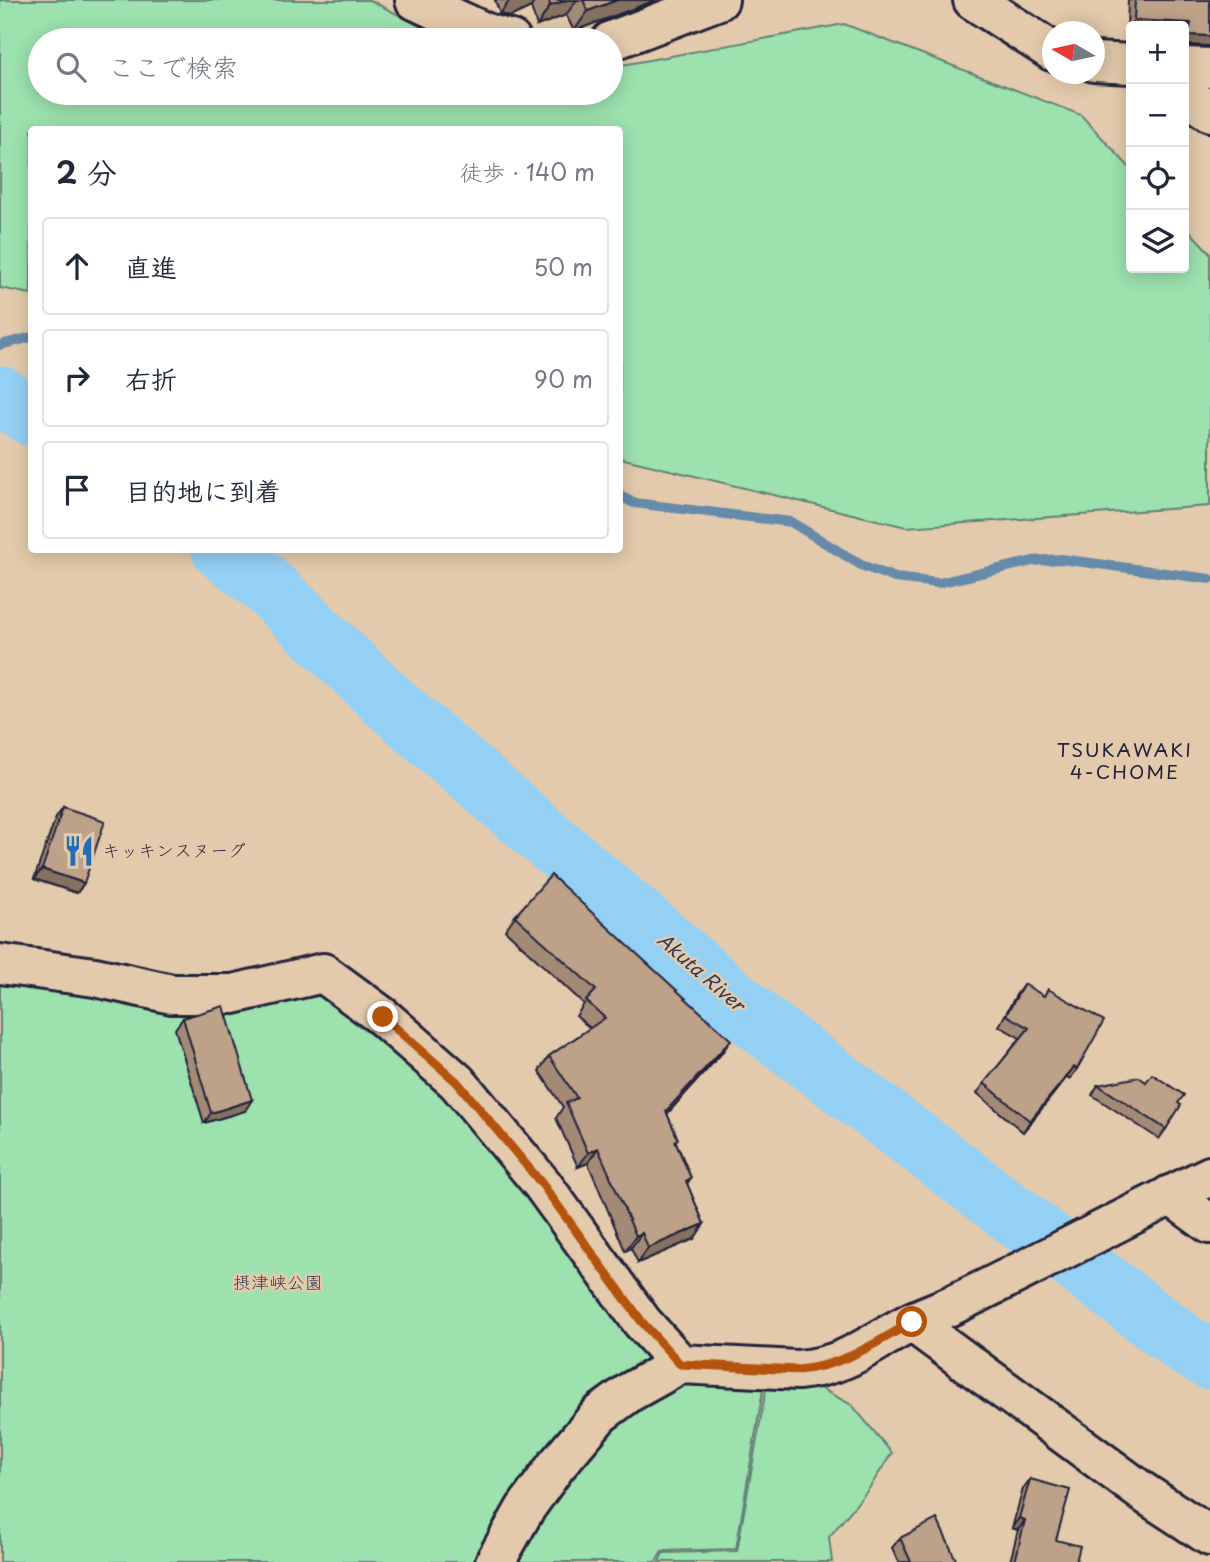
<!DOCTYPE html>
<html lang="ja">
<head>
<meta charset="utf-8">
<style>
  :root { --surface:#fff; --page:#f2f2f3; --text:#1f2937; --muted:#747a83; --line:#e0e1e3 }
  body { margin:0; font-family:"Playpen Sans","Klee One",sans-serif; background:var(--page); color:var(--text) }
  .controls { position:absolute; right:21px; top:21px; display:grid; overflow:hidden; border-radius:7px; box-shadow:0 4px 18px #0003 }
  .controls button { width:63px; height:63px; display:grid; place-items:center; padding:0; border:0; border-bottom:2px solid var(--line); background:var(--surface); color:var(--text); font:35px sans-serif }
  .compass { position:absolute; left:1042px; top:21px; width:63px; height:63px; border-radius:50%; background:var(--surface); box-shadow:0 4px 18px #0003; rotate:279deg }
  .stop { position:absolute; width:21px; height:21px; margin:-16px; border:5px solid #b45309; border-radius:50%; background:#fff }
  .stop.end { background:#b45309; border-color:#fff; box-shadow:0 2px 7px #0008 }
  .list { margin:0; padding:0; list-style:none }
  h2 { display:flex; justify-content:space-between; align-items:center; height:91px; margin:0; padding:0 28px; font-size:30px }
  h2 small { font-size:23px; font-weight:400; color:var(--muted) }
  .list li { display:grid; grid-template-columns:46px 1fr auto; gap:21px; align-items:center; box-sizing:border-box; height:98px; margin:0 14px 14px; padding:0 14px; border:2px solid var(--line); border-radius:7px }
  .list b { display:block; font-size:26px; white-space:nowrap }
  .list em { font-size:23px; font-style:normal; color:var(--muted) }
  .icon { flex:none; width:38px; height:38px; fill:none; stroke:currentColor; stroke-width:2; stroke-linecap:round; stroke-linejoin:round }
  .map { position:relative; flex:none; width:1210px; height:1562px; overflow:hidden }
  .search { position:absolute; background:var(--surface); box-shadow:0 4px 18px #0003; left:28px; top:28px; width:595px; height:77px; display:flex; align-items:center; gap:18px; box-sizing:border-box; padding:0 24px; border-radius:38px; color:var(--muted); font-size:26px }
  .panel { position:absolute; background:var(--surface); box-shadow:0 4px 18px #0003; left:28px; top:126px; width:595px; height:427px; border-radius:7px }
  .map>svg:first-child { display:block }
  .green { fill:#9ce1ae; stroke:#5f8274; stroke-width:2 }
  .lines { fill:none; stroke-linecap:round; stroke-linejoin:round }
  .stream { stroke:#668aaa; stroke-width:10 }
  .river { stroke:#94d0f4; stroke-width:61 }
  .minor-casing { stroke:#22223b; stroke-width:44 }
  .minor { stroke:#e4caac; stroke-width:38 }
  .wall { fill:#a38a76; stroke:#22223b; stroke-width:2 }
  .shaded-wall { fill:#847160; stroke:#22223b; stroke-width:2 }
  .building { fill:#bda189; stroke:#22223b; stroke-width:2 }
  .route { stroke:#b45309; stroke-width:9 }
  .labels { text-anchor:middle; stroke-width:5; stroke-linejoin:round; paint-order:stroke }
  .poi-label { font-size:18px; fill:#22223b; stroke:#e4caac; text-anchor:start }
  .park-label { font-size:18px; fill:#343f4c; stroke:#e4caac }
  .neighbourhood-label { font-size:19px; letter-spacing:2px; fill:#22223b; stroke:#e4caac }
  .water-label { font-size:19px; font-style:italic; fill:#333c57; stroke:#e4caac }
</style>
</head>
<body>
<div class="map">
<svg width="1210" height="1562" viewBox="0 0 1210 1562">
  <rect width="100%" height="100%" fill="#e4caac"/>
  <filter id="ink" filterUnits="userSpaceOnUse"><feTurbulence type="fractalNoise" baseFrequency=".0143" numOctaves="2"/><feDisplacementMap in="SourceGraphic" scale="14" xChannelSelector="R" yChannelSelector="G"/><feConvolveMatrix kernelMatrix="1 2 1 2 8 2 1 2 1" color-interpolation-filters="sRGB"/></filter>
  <g filter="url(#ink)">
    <g class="green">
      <path d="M 0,0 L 370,0 L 447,40 L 40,40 L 40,93 L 611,93 L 611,67 L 844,24 L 1081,115 L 1131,169 L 1131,268 L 1184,268 L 1184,225 L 1210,253 L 1210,506 L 906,527 L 620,458 L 620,130 L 32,130 L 31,294 L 0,288 Z"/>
      <path d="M 0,953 L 186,984 L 328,957 L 659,1331 L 764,1384 L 736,1549 L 662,1551 L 656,1562 L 0,1562 Z"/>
      <path d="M 767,1383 L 820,1388 L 852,1405 L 892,1453 L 868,1490 L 829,1537 L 832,1562 L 659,1562 L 663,1553 L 737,1551 Z"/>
    </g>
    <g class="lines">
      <g class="stream">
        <path d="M 0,345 L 32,337"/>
        <path d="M 620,496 L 634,503 L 791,522 L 861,565 L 895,578 L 938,583 L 1033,561 L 1061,559 L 1210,579"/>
      </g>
      <g class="river">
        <path d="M 0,396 L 32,416"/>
        <path d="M 222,550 L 262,581 L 393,706 L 759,1022 L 1188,1347 L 1210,1359"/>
      </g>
      <defs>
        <g id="minor">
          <path d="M 415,0 L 486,33 L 511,40"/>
          <path d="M 973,0 L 1052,51"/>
          <path d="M 611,41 L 719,0"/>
          <path d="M 1094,62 L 1131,64"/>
          <path d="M 1184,67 L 1210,68"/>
          <path d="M 1184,94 L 1210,112"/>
          <path d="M 0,964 L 95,977 L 172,994 L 233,994 L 323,973 L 383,1017 L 457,1082 L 542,1184 L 642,1322 L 680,1364"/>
          <path d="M 1170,1195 L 1210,1224"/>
          <path d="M 912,1322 L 1144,1493 L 1210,1536"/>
          <path d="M 495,1562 L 525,1509 L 556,1466 L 600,1414 L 630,1392 L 680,1364 L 798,1370 C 849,1366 871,1342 914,1321 C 930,1314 947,1308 963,1300 C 1046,1260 1127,1216 1210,1176"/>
        </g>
      </defs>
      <use href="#minor" class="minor-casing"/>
      <use href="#minor" class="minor"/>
    </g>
    <g class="wall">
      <path d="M 495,0 L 656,0 L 574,31 L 566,15 L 537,26 L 531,7 L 510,17 L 500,14 Z"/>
      <path d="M 1128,0 L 1210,0 L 1210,46 L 1184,45 L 1184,26 L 1127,30 Z"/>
      <path d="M 63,807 L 84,883 L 77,893 L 34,879 L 56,817 Z"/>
      <path d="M 515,916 L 721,1054 L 667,1114 L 676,1142 L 691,1178 L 687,1184 L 704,1224 L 694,1239 L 638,1263 L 631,1248 L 625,1251 L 588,1163 L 578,1167 L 556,1118 L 563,1107 L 539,1071 L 549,1056 L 590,1028 L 576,1016 L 584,1004 L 505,930 Z"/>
      <path d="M 1024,984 L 1077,1069 L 1070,1079 L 1067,1077 L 1023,1132 L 977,1093 L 1020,1038 L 999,1026 L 1016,995 Z"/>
      <path d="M 183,1018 L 245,1111 L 204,1123 L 175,1029 Z"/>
      <path d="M 1098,1085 L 1178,1103 L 1166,1129 L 1159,1139 L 1092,1095 Z"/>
      <path d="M 1030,1479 L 1056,1540 L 1076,1562 L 1010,1562 L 1018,1530 L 1012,1528 L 1023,1489 Z"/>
      <path d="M 900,1538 L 957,1562 L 899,1562 L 892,1548 Z"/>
    </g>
    <g class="shaded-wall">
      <path d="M 510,0 L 536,0 L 531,7 L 510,17 L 500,14 Z"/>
      <path d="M 567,0 L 577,0 L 566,15 L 537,26 L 550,6 Z"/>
      <path d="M 617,0 L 656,0 L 574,31 L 588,11 Z"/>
      <path d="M 1134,20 L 1191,23 L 1184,33 L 1184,26 L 1131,26 L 1131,30 L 1127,30 Z"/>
      <path d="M 1189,35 L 1210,36 L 1210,46 L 1184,45 L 1184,43 Z"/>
      <path d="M 42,869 L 84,883 L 77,893 L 34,879 Z"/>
      <path d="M 731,1040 L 721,1054 L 656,1126 L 666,1111 Z"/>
      <path d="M 1074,1067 L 1067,1077 L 1023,1132 L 1030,1121 Z"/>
      <path d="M 252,1100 L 245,1111 L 204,1123 L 211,1113 Z"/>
      <path d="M 598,1148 L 588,1163 L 578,1167 L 588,1153 Z"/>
      <path d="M 704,1224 L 694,1239 L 638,1263 L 648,1248 Z"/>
      <path d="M 642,1233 L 631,1248 L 625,1251 L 636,1236 Z"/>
      <path d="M 1019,1518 L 1025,1520 L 1018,1530 L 1012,1528 Z"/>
    </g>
    <g class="building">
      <path d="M 549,0 L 567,0 L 550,6 Z"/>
      <path d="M 583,0 L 617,0 L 588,11 Z"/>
      <path d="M 1135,0 L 1210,0 L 1210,36 L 1189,35 L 1191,23 L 1134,20 Z"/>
      <path d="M 63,807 L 105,821 L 84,883 L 42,869 Z"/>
      <path d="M 551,875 L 731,1040 L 666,1111 L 678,1139 L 675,1141 L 691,1178 L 686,1181 L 704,1224 L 648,1248 L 642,1233 L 636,1236 L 598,1148 L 588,1153 L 566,1103 L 577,1098 L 549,1056 L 605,1018 L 586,1001 L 596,990 L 515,916 Z"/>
      <path d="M 1024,984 L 1044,996 L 1048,989 L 1104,1021 L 1077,1069 L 1074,1067 L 1030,1121 L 984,1083 L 1029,1028 L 1006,1015 Z"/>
      <path d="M 224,1006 L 252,1100 L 211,1113 L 183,1018 Z"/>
      <path d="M 1152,1074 L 1184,1095 L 1178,1103 L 1181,1105 L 1166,1129 L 1098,1085 L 1139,1077 L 1146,1082 Z"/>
      <path d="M 1030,1479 L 1070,1490 L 1056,1540 L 1080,1546 L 1076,1562 L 1015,1562 L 1025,1520 L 1019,1518 Z"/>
      <path d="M 937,1519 L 957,1562 L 911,1562 L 900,1538 Z"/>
    </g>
  </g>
  <g class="lines" filter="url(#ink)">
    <path class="route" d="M 383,1017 L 457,1082 L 542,1184 L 642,1322 L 680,1364 L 798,1370 C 843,1366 874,1344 912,1322"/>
  </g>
  <defs>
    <symbol id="restaurant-bare" viewBox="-9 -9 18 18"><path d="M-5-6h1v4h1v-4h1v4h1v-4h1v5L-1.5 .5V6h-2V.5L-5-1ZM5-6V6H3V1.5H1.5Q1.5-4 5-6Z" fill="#1f6fb2" stroke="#e4caac" stroke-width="2.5" paint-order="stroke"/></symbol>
  </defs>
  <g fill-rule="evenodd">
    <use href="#restaurant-bare" x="57" y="829" width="44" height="44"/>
  </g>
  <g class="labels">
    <g class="poi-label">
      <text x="102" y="857">キッキンスヌーグ</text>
    </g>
    <g class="park-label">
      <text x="278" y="1289">摂津峡公園</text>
    </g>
    <g class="neighbourhood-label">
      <text x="1125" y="757">TSUKAWAKI<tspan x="1125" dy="22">4-CHOME</tspan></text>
    </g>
    <g class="water-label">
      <text transform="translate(701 972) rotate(41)" y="7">Akuta River</text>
    </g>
  </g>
</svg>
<div class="controls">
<button>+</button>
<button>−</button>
<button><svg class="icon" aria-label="locate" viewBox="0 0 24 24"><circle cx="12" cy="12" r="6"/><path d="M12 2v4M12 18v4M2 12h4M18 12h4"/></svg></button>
<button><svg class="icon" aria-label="layers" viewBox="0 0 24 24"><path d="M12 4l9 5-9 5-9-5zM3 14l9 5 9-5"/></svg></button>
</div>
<svg class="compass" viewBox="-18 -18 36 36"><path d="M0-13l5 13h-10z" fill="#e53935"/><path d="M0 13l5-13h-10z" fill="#747a83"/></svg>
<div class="stop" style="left:912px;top:1322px"></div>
<div class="stop end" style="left:383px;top:1017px"></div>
<div class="search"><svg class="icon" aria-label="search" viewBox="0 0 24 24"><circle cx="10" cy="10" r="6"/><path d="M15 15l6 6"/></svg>ここで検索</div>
<section class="panel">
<h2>2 分<small>徒歩 · 140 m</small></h2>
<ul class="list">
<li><svg class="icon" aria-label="ahead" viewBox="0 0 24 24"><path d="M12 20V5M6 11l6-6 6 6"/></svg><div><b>直進</b></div><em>50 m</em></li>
<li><svg class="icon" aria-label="right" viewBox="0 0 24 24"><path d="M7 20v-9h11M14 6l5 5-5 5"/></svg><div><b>右折</b></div><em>90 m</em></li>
<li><svg class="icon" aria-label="arrive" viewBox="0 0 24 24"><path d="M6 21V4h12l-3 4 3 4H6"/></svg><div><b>目的地に到着</b></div></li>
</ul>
</section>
</div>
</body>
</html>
